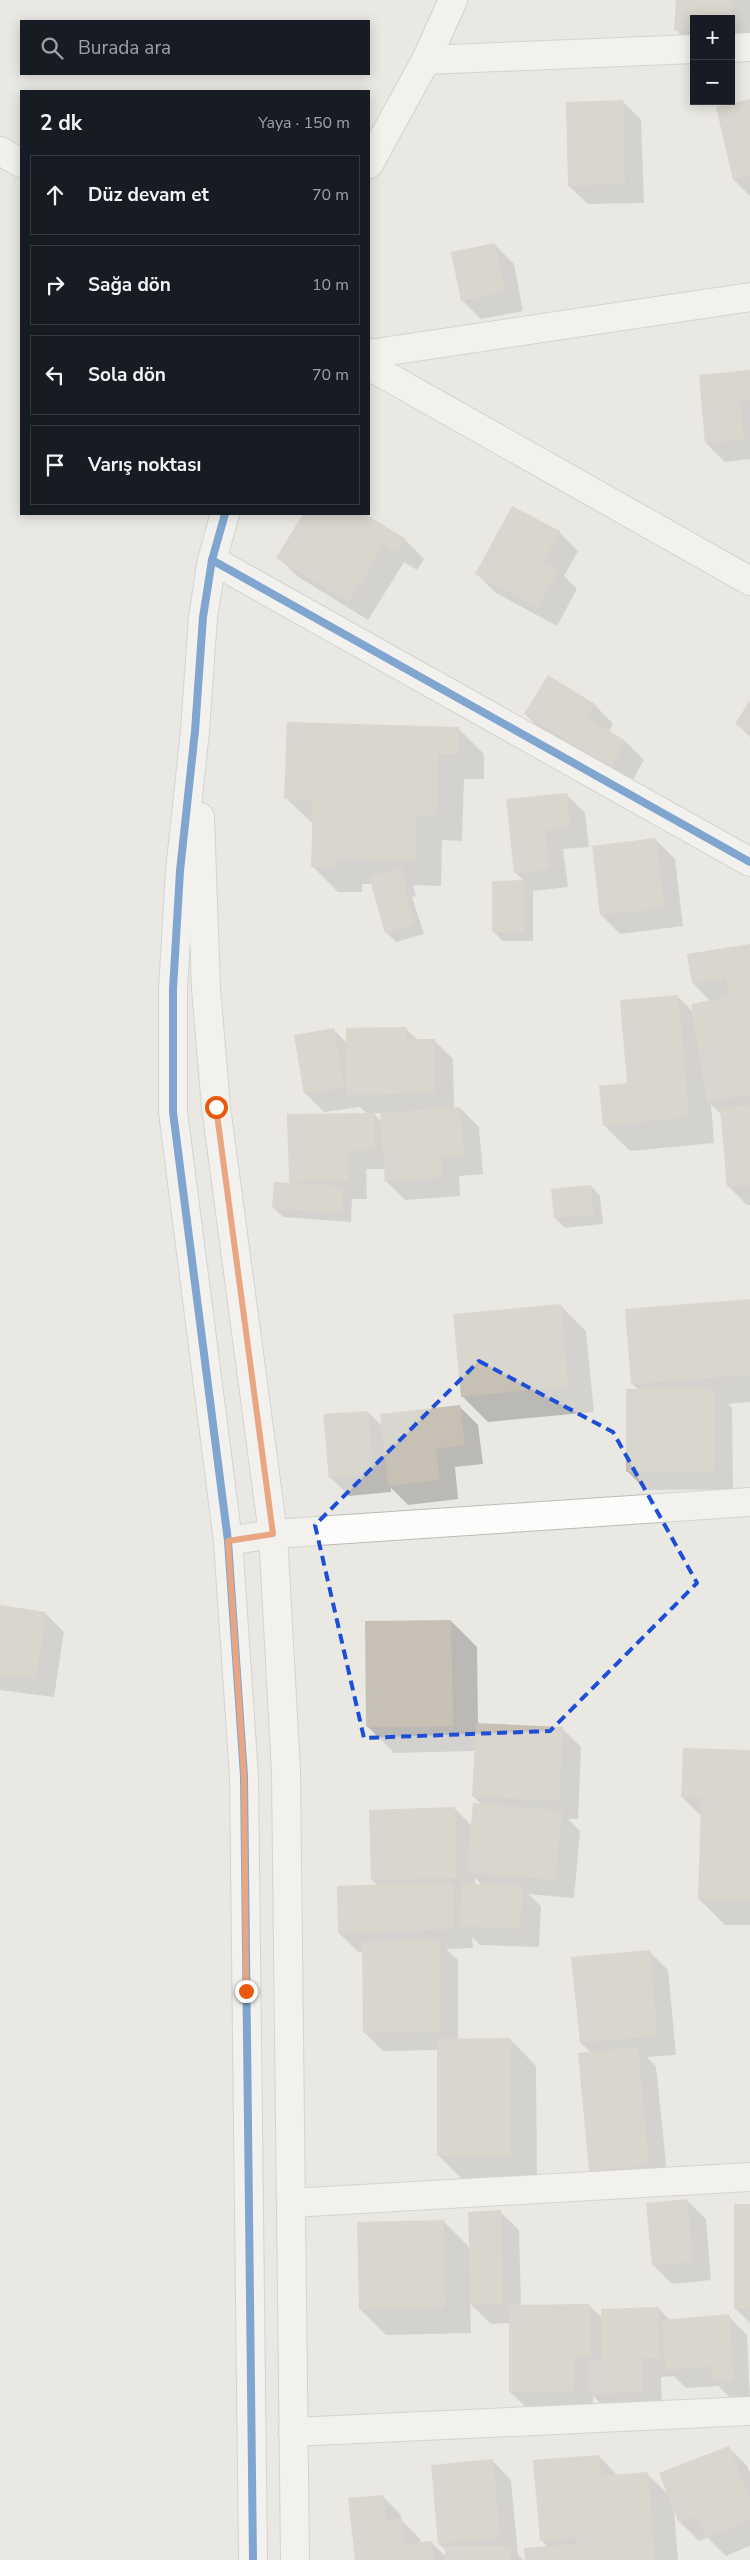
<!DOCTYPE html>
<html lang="tr">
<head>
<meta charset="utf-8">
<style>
  :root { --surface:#171b24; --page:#20242c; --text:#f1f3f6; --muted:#9ea1a6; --line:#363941 }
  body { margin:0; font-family:"Nunito Sans",sans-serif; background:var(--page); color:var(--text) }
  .controls { position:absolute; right:15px; top:15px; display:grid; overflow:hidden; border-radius:0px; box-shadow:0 2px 12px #0003 }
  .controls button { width:45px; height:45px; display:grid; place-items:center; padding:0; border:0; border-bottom:1px solid var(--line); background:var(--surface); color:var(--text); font:25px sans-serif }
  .stop { position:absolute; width:15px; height:15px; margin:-11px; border:4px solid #ea580c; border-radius:50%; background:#fff }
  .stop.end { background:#ea580c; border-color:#fff; box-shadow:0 1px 5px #0008 }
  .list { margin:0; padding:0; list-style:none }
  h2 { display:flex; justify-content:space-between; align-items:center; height:65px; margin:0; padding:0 20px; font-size:21px }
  h2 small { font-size:16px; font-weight:400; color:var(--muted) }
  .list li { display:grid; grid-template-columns:32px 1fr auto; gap:15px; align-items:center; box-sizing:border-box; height:80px; margin:0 10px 10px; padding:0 10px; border:1px solid var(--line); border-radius:0px }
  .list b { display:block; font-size:19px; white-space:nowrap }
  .list em { font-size:16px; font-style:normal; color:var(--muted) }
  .icon { flex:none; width:28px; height:28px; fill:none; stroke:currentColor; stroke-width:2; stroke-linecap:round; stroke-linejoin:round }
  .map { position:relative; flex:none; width:750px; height:2560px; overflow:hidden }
  .search { position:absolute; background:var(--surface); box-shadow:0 2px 12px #0003; left:20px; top:20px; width:350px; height:55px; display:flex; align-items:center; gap:12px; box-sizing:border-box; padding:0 18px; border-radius:0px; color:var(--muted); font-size:19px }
  .panel { position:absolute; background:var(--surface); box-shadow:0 2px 12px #0003; left:20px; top:90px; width:350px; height:425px; border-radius:0px }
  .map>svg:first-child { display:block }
  .shadow { fill:#0003; fill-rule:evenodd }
  .building { fill:#c6c1b4 }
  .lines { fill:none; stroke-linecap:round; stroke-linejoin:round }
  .street-casing { stroke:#bdbbb8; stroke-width:30 }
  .street { stroke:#fcfcfb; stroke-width:28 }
  .cycleway-casing { stroke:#fff; stroke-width:11 }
  .cycleway { stroke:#0057b8; stroke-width:8 }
  .route { stroke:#ea580c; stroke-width:6 }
  .marked { fill:none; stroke:#1d4ed8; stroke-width:4; stroke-dasharray:10 6; stroke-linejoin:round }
</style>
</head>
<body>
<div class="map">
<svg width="750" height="2560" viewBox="0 0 750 2560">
  <rect width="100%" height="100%" fill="#eae8e3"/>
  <g class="shadow">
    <path d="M 677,0 L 750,0 L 750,57 L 731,56 L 731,19 L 694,19 L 694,47 L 676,30 Z"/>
    <path d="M 750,100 L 750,196 L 734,180 L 717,108 Z"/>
    <path d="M 622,101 L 641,120 L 644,203 L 588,204 L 569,186 Z"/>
    <path d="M 495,245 L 514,264 L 523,311 L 481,319 L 463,301 Z"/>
    <path d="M 750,371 L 750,459 L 725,462 L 706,443 Z"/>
    <path d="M 305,514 L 363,514 L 405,540 L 424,559 L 417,570 L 404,562 L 368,620 L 297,576 L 278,557 Z"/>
    <path d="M 559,532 L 578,551 L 564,576 L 577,589 L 557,626 L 496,593 L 477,574 Z"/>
    <path d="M 548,677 L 595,705 L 613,724 L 609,731 L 626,742 L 644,760 L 630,785 L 544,733 L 525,714 Z"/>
    <path d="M 750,702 L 750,737 L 737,724 Z"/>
    <path d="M 458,728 L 484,754 L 484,779 L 464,779 L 462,841 L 442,840 L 441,886 L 413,885 L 416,896 L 412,897 L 424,934 L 396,942 L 386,932 L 372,884 L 362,884 L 362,892 L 338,892 L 312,866 L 313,824 L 286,798 Z"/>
    <path d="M 566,794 L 585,813 L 589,847 L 563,849 L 568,887 L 533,891 L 533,941 L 503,941 L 494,932 L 524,881 L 515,872 Z"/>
    <path d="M 656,840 L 675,859 L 683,926 L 620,934 L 601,915 Z"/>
    <path d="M 750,945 L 750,1205 L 747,1205 L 728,1186 L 722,1115 L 711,1104 L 714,1143 L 630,1151 L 604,1125 L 677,996 L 693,1012 L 711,1002 L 693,983 Z"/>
    <path d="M 406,1029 L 418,1040 L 434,1040 L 453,1059 L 454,1109 L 460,1108 L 479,1127 L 483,1174 L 459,1176 L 460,1196 L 405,1200 L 386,1181 L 385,1169 L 366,1169 L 367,1199 L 352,1199 L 351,1222 L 283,1217 L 274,1208 L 293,1184 L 290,1181 L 368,1114 L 360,1107 L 324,1112 L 305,1093 L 334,1030 L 347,1043 ZM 373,1113 L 381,1113 L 382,1122 Z"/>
    <path d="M 591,1186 L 600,1196 L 603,1224 L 565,1228 L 555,1218 Z"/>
    <path d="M 750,1300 L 750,1402 L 728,1404 L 732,1408 L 733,1489 L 646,1490 L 627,1471 L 639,1390 L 632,1384 Z"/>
    <path d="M 560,1305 L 586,1331 L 594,1412 L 488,1422 L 462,1396 Z"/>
    <path d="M 459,1406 L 478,1425 L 483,1464 L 455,1467 L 458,1499 L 408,1505 L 391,1488 L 391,1492 L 349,1496 L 330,1477 L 368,1412 L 383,1427 Z"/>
    <path d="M 0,1607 L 45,1613 L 64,1632 L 54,1697 L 0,1690 Z"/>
    <path d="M 451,1621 L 477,1647 L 478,1724 L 563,1729 L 581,1747 L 578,1819 L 568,1819 L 580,1831 L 574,1898 L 528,1894 L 541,1906 L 539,1947 L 480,1945 L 472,1937 L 473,1948 L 446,1949 L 458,1960 L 458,2040 L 510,2039 L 536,2066 L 537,2181 L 465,2182 L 439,2156 L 438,2050 L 383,2051 L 364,2032 L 363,1952 L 358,1952 L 339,1933 L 378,1886 L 372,1880 L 455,1809 L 472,1826 L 482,1805 L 473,1796 L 475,1751 L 394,1753 L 368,1727 ZM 475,1878 L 483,1886 L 475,1885 Z"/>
    <path d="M 750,1751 L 750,1925 L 725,1925 L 699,1899 L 702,1817 L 682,1797 Z"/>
    <path d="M 649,1951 L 668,1970 L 676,2055 L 647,2057 L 656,2067 L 668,2183 L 609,2189 L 590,2170 L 591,2053 L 581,2043 Z"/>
    <path d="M 687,2200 L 706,2219 L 711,2280 L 672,2284 L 654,2266 Z"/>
    <path d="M 750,2205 L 750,2323 L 735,2308 Z"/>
    <path d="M 500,2212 L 519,2230 L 521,2306 L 589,2305 L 602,2318 L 658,2308 L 671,2321 L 728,2316 L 747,2335 L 750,2399 L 733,2400 L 718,2386 L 686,2388 L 674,2376 L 661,2377 L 662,2410 L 609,2412 L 593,2396 L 593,2410 L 529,2410 L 510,2392 L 510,2323 L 491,2324 L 470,2303 L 471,2333 L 386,2335 L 360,2309 L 443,2221 L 470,2248 Z"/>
    <path d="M 728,2447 L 747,2466 L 750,2473 L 750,2546 L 726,2556 L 708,2538 L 699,2541 L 680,2522 L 674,2509 L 678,2560 L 526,2560 L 548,2547 L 541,2540 L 599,2456 L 618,2476 L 647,2474 L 669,2495 Z"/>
    <path d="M 493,2461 L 511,2480 L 518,2555 L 523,2560 L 356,2560 L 382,2496 L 401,2515 L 402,2521 L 420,2539 L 421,2543 L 431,2542 L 447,2558 L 447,2551 L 439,2544 Z"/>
  </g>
  <g class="building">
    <path d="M 676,0 L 732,0 L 731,19 L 694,19 L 694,31 L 674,30 Z"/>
    <path d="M 750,99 L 750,176 L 733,180 L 716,107 Z"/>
    <path d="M 623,100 L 625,184 L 568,186 L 566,102 Z"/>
    <path d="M 495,243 L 505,292 L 461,301 L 451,252 Z"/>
    <path d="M 750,370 L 750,400 L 740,401 L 744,440 L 705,443 L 699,375 Z"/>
    <path d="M 512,506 L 560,531 L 544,561 L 559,569 L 538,608 L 475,574 Z"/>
    <path d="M 303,514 L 365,514 L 406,539 L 397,552 L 384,544 L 349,602 L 276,558 Z"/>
    <path d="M 548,675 L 595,704 L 587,717 L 626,741 L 611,767 L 524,714 Z"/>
    <path d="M 750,700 L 750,733 L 735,724 Z"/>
    <path d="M 287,722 L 459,727 L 458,754 L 438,754 L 437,815 L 416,815 L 415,861 L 337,858 L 336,867 L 311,867 L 313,799 L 284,799 Z"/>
    <path d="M 567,793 L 570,828 L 545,831 L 549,869 L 514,873 L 506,799 Z"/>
    <path d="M 656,838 L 664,908 L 600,915 L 592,846 Z"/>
    <path d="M 401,867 L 407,887 L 404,888 L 415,924 L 385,933 L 369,877 Z"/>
    <path d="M 524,880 L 524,932 L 492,932 L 492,881 Z"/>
    <path d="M 750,944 L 750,1095 L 707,1102 L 691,1004 L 729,997 L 726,978 L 692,984 L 687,954 Z"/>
    <path d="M 678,995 L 689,1117 L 603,1126 L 599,1086 L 627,1083 L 620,1000 Z"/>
    <path d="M 407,1027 L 406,1039 L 435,1039 L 435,1093 L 346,1095 L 346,1028 Z"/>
    <path d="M 334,1028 L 344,1088 L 304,1094 L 294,1035 Z"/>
    <path d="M 750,1105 L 750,1185 L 727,1187 L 720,1108 Z"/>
    <path d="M 460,1107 L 464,1155 L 441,1157 L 442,1177 L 385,1182 L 380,1113 Z"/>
    <path d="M 375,1113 L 375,1150 L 348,1151 L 348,1180 L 289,1182 L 287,1114 Z"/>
    <path d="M 274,1182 L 343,1186 L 342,1213 L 272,1208 Z"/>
    <path d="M 591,1185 L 594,1215 L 554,1218 L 551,1189 Z"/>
    <path d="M 750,1299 L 750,1375 L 631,1384 L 625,1309 Z"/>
    <path d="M 561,1304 L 568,1386 L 461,1397 L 453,1314 Z"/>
    <path d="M 714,1388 L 714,1471 L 626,1472 L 626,1389 Z"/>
    <path d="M 460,1405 L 465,1445 L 436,1449 L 440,1480 L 388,1486 L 380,1414 Z"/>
    <path d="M 368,1411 L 373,1474 L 329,1478 L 323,1414 Z"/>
    <path d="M 0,1605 L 46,1612 L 36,1679 L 0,1674 Z"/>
    <path d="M 451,1620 L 453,1726 L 366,1727 L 365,1621 Z"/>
    <path d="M 476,1723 L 563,1727 L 559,1801 L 472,1796 Z"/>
    <path d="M 683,1748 L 750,1750 L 750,1901 L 698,1899 L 701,1798 L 681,1797 Z"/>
    <path d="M 473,1803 L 562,1811 L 555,1880 L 467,1872 Z"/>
    <path d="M 455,1807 L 457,1878 L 371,1880 L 369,1810 Z"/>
    <path d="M 453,1882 L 454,1929 L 338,1933 L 337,1886 Z"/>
    <path d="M 462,1883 L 523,1886 L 520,1929 L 460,1926 Z"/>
    <path d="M 439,1940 L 440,2032 L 363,2033 L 362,1942 Z"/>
    <path d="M 650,1950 L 657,2036 L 580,2043 L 571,1957 Z"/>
    <path d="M 511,2038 L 511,2156 L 437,2156 L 437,2039 Z"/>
    <path d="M 638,2047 L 649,2165 L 589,2171 L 578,2053 Z"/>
    <path d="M 687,2199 L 693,2262 L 652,2266 L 646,2203 Z"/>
    <rect x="734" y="2204" width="16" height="105"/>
    <path d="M 501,2210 L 503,2305 L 471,2305 L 468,2212 Z"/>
    <path d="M 444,2220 L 445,2307 L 359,2310 L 357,2222 Z"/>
    <path d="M 590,2304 L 590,2356 L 574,2356 L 574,2391 L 509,2392 L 509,2305 Z"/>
    <path d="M 659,2307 L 659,2358 L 643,2358 L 643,2392 L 589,2394 L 588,2361 L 602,2361 L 601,2309 Z"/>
    <path d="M 729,2314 L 734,2380 L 713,2382 L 712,2366 L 666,2370 L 662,2320 Z"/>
    <path d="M 729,2446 L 750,2500 L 750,2520 L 706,2538 L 697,2516 L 679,2523 L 659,2473 Z"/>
    <path d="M 599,2455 L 601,2476 L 648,2472 L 655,2560 L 525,2560 L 524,2548 L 577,2544 L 576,2537 L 540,2541 L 533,2460 Z"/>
    <path d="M 493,2459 L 500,2538 L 438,2544 L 431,2465 Z"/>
    <path d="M 383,2495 L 386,2521 L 402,2519 L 404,2544 L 432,2541 L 434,2560 L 355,2560 L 348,2498 Z"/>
    <rect x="445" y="2546" width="66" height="14"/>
  </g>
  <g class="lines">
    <defs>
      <g id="street">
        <path d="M 731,48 L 750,47"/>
        <path d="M 426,60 L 694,49"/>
        <path d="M 0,151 L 21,163"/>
        <path d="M 369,164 L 426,60 L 453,0"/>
        <path d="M 369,354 L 750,297"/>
        <path d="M 369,366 L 750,581"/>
        <path d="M 225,514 L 212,560 L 203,617 L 195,731 L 180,871 L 173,989 L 173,1112 L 228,1541 L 244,1776 L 253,2560"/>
        <path d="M 212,560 L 750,862"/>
        <path d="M 200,817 L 206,989 L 216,1107 L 273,1534 L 286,1772 L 295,2560"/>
        <path d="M 228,1541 L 273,1534 L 750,1502"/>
        <path d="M 291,2203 L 750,2177"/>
        <path d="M 293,2432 L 750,2411"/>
      </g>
    </defs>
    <use href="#street" class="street-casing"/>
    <use href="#street" class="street"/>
    <defs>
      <g id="cycleway">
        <path d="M 225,514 L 212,560 L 203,617 L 195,731 L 180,871 L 173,989 L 173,1112 L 228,1541 L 244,1776 L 253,2560"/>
        <path d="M 212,560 L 750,862"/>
      </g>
    </defs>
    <use href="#cycleway" class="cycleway-casing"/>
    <use href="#cycleway" class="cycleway"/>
  </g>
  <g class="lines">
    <path class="route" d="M 216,1107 L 273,1534 L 228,1541 L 244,1776 L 246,1991"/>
  </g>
  <path d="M0 0H750V2560H0ZM 479,1361 L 613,1432 L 697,1583 L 550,1731 L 364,1738 L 315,1525 Z" fill="#eae8e3" fill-opacity=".55" fill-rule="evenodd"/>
  <path class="marked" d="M 479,1361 L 613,1432 L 697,1583 L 550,1731 L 364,1738 L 315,1525 Z"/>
</svg>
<div class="controls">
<button>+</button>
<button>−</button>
</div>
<div class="stop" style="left:216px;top:1107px"></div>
<div class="stop end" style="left:246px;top:1991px"></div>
<div class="search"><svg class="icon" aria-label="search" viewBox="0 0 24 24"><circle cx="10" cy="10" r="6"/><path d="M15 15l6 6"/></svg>Burada ara</div>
<section class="panel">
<h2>2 dk<small>Yaya · 150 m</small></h2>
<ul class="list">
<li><svg class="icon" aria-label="ahead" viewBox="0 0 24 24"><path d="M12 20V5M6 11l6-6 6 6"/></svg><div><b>Düz devam et</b></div><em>70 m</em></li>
<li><svg class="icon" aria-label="right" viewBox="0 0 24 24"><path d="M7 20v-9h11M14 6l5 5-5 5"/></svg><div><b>Sağa dön</b></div><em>10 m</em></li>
<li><svg class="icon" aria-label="left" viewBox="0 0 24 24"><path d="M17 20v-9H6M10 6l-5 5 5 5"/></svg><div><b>Sola dön</b></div><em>70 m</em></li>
<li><svg class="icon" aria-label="arrive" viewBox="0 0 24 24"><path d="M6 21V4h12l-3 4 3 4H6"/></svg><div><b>Varış noktası</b></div></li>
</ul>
</section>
</div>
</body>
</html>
